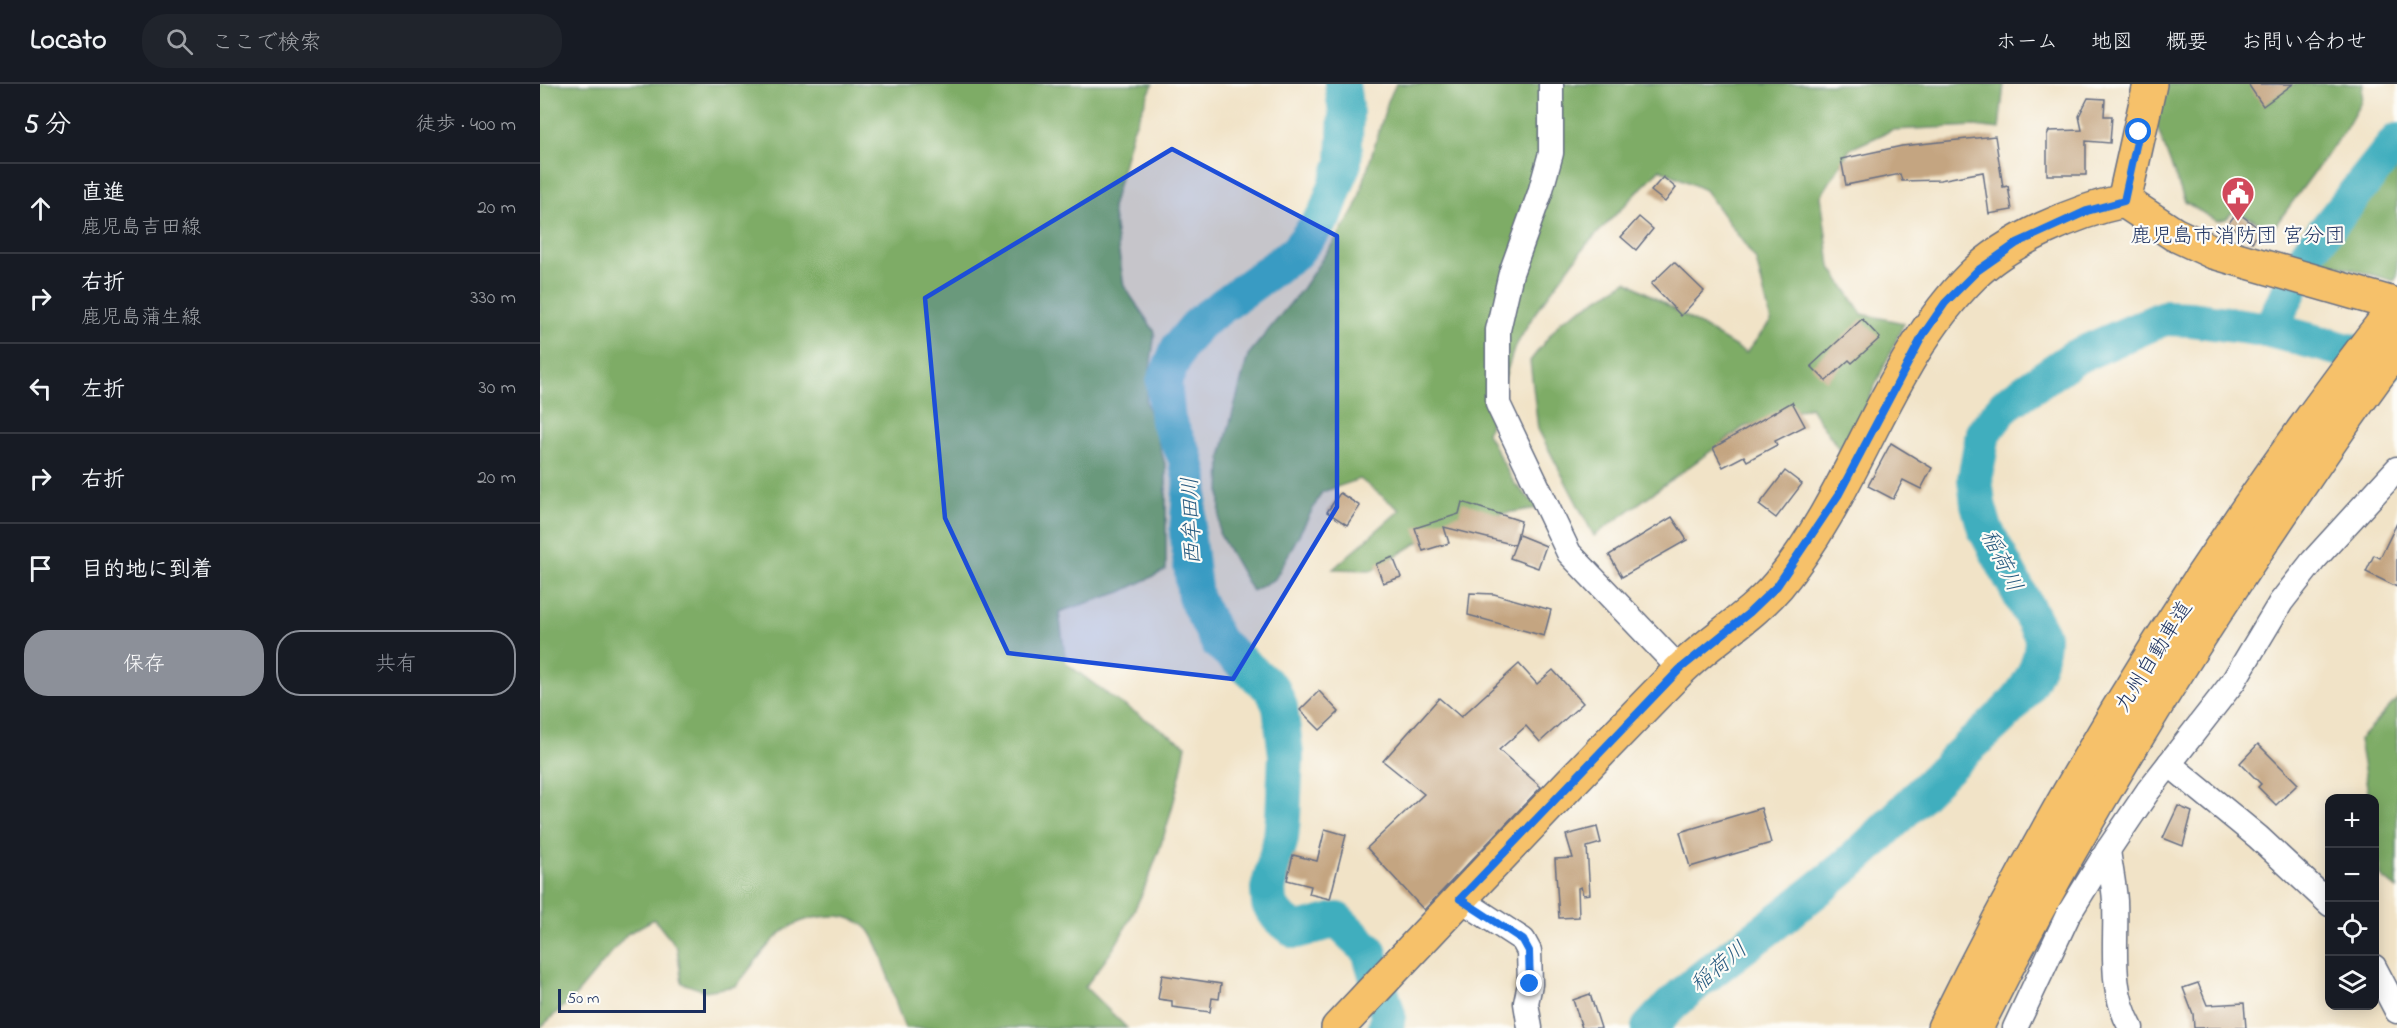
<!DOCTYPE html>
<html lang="ja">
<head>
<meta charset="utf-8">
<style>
  :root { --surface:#171b24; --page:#20242c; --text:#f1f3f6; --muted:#9ea1a6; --line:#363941; --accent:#8c9099 }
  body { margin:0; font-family:"Indie Flower","Klee One",sans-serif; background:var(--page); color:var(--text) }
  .controls { position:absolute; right:18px; bottom:18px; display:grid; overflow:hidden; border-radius:12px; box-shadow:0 3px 15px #0003 }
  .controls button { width:54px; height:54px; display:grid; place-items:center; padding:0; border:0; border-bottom:2px solid var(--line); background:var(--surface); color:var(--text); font:30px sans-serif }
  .scale { position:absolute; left:18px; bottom:15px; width:148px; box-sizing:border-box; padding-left:6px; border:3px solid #1b2f5e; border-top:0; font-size:16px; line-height:21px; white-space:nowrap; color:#1b2f5e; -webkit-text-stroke:4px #fdfcf7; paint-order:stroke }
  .stop { position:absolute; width:18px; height:18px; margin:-14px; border:4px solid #1a73e8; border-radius:50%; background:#fff }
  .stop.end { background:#1a73e8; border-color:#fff; box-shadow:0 2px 6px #0008 }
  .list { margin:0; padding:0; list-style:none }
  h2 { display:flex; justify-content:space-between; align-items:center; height:78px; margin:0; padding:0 24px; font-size:26px }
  h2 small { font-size:20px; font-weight:400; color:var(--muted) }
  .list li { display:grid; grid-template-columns:39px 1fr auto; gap:18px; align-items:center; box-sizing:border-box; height:90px; padding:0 24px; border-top:2px solid var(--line) }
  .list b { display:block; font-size:22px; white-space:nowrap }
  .list p { margin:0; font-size:20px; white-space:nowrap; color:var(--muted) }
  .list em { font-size:20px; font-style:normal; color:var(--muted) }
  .actions { display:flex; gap:12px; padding:18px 24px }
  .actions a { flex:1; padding:14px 0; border:2px solid var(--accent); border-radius:24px; text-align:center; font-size:21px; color:var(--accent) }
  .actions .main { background:var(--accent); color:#fff }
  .icon { flex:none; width:33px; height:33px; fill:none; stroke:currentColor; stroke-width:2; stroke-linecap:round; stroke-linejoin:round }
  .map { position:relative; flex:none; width:1857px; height:944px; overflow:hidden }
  header { display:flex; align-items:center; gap:36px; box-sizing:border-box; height:84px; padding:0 30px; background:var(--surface); border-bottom:2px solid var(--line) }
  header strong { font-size:28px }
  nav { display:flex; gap:33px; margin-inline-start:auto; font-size:21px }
  .search { width:420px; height:54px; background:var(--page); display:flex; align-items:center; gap:15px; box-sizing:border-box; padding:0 21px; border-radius:24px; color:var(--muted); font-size:22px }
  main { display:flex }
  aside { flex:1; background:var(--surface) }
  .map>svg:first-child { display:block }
  .forest { fill:#7eac66; stroke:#4c6e62; stroke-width:1.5 }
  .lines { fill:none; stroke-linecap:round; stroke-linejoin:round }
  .river { stroke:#40aebe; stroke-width:36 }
  .building { fill:#c4a581 }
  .minor-casing { stroke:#666e83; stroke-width:27 }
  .primary-casing { stroke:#666e83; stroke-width:36 }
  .motorway-casing { stroke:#666e83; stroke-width:36 }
  .minor { stroke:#fff; stroke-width:24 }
  .primary { stroke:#f6c16b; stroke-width:33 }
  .motorway { stroke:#f6c16b; stroke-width:33 }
  .route { stroke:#1a73e8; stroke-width:8 }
  .marked { fill:#1d4ed8; fill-opacity:0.2; stroke:#1d4ed8; stroke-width:4.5; stroke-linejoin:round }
  .labels { text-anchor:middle; stroke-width:4.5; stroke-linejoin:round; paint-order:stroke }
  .poi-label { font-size:21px; fill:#1b2f5e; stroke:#fdfcf7 }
  .street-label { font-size:21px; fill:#1b2f5e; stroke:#fdfcf7 }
  .water-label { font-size:22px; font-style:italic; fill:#285b80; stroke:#fdfcf7 }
</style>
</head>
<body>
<header>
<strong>Locato</strong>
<div class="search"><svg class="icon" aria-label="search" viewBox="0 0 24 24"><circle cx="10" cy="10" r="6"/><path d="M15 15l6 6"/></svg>ここで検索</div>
<nav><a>ホーム</a><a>地図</a><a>概要</a><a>お問い合わせ</a></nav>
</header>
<main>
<aside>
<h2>5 分<small>徒歩 · 400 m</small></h2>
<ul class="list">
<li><svg class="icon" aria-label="ahead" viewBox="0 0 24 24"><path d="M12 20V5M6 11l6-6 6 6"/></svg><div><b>直進</b><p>鹿児島吉田線</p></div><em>20 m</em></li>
<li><svg class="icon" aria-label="right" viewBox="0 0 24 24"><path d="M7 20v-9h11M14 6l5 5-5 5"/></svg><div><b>右折</b><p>鹿児島蒲生線</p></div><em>330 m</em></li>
<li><svg class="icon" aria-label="left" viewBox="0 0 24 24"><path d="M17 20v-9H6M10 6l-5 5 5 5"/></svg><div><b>左折</b></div><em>30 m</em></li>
<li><svg class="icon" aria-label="right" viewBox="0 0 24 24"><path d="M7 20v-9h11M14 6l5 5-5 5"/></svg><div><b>右折</b></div><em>20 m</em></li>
<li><svg class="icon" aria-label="arrive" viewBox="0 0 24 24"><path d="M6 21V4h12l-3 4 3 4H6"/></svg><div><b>目的地に到着</b></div></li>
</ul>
<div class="actions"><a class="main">保存</a><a>共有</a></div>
</aside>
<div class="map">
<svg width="1857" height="944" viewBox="0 0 1857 944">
  <rect width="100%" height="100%" fill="#fdfcf7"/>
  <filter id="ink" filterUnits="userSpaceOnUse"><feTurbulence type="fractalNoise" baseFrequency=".0167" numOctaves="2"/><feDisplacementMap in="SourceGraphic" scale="12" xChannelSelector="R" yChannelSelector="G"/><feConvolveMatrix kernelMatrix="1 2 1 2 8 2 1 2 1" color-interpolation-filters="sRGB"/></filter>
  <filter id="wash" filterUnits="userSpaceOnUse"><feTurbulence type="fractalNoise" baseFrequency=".008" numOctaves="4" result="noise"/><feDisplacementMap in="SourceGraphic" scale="24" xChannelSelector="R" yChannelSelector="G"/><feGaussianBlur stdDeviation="1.35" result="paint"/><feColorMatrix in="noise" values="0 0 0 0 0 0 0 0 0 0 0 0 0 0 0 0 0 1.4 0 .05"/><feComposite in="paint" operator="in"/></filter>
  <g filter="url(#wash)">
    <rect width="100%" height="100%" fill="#f1e3c7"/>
    <g class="forest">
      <path d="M 0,0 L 613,0 L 592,48 L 572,124 L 584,202 L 615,248 L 606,317 L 626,383 L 626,486 L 581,508 L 519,528 L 526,579 L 574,615 L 646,661 C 634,730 613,796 578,857 C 569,873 556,888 545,903 L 587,944 L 365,944 C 351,914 348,877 331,849 C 324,838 307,832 295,832 C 240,832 228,864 196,902 L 165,907 L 142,899 L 137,864 L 114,835 L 87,850 L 37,910 L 0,944 Z"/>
      <path d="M 856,0 L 1464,0 L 1459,45 L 1435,42 L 1352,46 L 1310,65 L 1281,112 L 1290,182 L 1322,230 L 1364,239 L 1303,371 L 1270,323 L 1204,343 L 1054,452 L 998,345 L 990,277 L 1021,237 L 1087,197 L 1206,269 L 1231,237 L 1216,176 L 1165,106 L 1120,85 L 1046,161 L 995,229 L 974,265 L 947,349 L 974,399 L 999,424 L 913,437 L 833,486 L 793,485 L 860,426 L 820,395 L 782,408 L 735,495 L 712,507 L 679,449 L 681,373 L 708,271 L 762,205 L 815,126 L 848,17 Z"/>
      <path d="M 1624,0 L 1823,0 L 1821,18 L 1805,46 L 1735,142 L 1719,139 L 1695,126 L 1686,135 L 1676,137 L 1645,118 L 1616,40 Z"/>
      <path d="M 1857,75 L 1857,193 L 1854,197 L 1779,176 L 1783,165 Z"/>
      <path d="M 1857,615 L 1857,805 L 1841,792 L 1835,753 L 1834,714 L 1829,714 L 1819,656 Z"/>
    </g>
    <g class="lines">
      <g class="river">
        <path d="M 802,0 L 806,29 L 804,79 L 785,131 L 756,168 L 659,239 L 639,263 L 624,298 L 628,337 L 646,374 L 651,396 L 647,448 L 655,513 L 678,558 L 733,606 L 740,623 L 746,671 L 743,733 L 741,754 L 728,805 L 729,820 L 738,833 L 756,847 L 797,836 L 829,867 L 848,931 L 846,944"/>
        <path d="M 1730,246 L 1769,167 L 1857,57"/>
        <path d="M 1109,944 C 1151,897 1204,864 1253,825 C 1276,806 1301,788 1323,767 C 1355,737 1385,705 1417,674 C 1452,640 1503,607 1502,552 L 1445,445 L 1438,420 L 1435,395 L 1443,349 L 1465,321 L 1533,274 L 1624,234 L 1651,235 L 1730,246 L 1849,278"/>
      </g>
    </g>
    <g id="blocks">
      <g class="building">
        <path d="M 1708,0 L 1753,0 L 1723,22 Z"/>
        <path d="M 1548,14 L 1565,15 L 1564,32 L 1572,32 L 1570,59 L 1546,57 L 1546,91 L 1507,91 L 1507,51 L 1509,47 L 1542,46 L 1539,32 Z"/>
        <path d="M 1455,52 L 1463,103 L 1468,102 L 1472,126 L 1449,130 L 1443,88 L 1400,96 L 1362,97 L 1360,90 L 1306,101 L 1301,75 L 1362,62 Z"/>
        <path d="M 1123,93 L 1136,104 L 1125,118 L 1111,107 Z"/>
        <path d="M 1697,128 L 1721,146 L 1712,158 L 1688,140 Z"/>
        <path d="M 1099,133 L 1113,145 L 1096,166 L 1081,153 Z"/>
        <path d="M 1134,178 L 1164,207 L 1141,232 L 1111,200 Z"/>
        <path d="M 1322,235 L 1340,254 L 1312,279 L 1309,276 L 1286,297 L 1271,282 Z"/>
        <path d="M 1252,318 L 1265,342 L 1235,357 L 1237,361 L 1207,377 L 1204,372 L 1183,383 L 1173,364 Z"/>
        <path d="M 1351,359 L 1392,384 L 1381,405 L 1363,396 L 1353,415 L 1328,402 Z"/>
        <path d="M 1245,387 L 1262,400 L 1236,434 L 1219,421 Z"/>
        <path d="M 800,409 L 820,422 L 807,441 L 787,428 Z"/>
        <path d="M 922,418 L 981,437 L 975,461 L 979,451 L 1006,462 L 998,484 L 970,474 L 975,461 L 904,443 L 909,459 L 883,467 L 875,444 L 919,430 Z"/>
        <path d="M 1132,433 L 1147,456 L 1082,493 L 1069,471 Z"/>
        <path d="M 1857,439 L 1857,503 L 1826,488 L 1834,471 L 1840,474 Z"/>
        <path d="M 853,473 L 861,493 L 843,499 L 836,480 Z"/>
        <path d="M 930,509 L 954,510 L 1011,526 L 1004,552 L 928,531 Z"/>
        <path d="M 979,580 L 997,600 L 1013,586 L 1043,619 L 1000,658 L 986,642 L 959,666 L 1001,703 L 884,826 L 827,764 L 884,710 L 843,677 L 899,614 L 921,633 Z"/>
        <path d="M 779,607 L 799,628 L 780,646 L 760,626 Z"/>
        <path d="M 1718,660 L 1758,700 L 1736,721 L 1718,703 L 1721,700 L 1700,679 Z"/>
        <path d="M 1638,722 L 1652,728 L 1643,762 L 1623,754 Z"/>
        <path d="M 1221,724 L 1231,759 L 1150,783 L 1140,748 Z"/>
        <path d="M 1057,743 L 1061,759 L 1047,763 L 1050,810 L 1043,811 L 1041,803 L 1038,804 L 1039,833 L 1019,834 L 1015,775 L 1033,774 L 1026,751 Z"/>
        <path d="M 785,745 L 806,751 L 790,815 L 769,810 L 771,802 L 747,796 L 753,771 L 777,777 Z"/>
        <path d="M 622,891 L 681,900 L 679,915 L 672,914 L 670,928 L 632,923 L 632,917 L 618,915 Z"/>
        <path d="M 1658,899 L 1667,921 L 1704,919 L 1706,944 L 1654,944 L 1653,930 L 1643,904 Z"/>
        <path d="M 1050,910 L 1061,944 L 1042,944 L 1033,916 Z"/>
      </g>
    </g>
  </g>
  <g filter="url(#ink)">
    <use href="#blocks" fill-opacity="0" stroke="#666e83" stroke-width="1.5"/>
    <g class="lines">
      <defs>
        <g id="minor">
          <path d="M 1011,0 L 1011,69 L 1000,109 L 971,189 L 958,246 L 958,320 L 1029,469 L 1140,585"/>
          <path d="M 1629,680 L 1718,753 L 1790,820"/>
          <path d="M 1568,766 C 1570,783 1574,800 1575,817 C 1577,861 1568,903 1591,944"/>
          <path d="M 920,815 L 983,856 L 989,867 L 990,900 L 986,919 L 990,944"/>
          <path d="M 1834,883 L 1857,927"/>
          <path d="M 1475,944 L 1528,831 L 1568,766 L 1608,707 L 1693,598 L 1741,518 L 1773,477 L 1857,385"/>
        </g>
        <g id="primary">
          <path d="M 1584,117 L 1634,150 L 1673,168 L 1857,221"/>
          <path d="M 1584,117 L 1610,0"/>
          <path d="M 798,944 C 910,825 1022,706 1137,589 C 1168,557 1209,535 1238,501 C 1317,406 1346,277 1433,191 C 1468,156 1536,127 1584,117"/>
        </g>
        <g id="motorway">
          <path d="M 1404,944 C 1529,689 1682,445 1857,221"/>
          <path d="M 1436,944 C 1520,774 1618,612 1724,455 C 1767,391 1810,327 1857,265"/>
        </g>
      </defs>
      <use href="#minor" class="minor-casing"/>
      <use href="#primary" class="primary-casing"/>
      <use href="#motorway" class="motorway-casing"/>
      <use href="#minor" class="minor"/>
      <use href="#primary" class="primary"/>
      <use href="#motorway" class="motorway"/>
    </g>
  </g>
  <g class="lines" filter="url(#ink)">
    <path class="route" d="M 990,900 L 989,867 L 983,856 L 920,815 L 1140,585 L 1209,529 L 1237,502 L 1299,410 L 1383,251 L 1405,219 L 1437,187 L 1477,159 L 1547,127 L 1584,117 L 1599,48"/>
  </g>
  <path class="marked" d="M 632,65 L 797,152 L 797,423 L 693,595 L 468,569 L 405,434 L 385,214 Z"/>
  <defs>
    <symbol id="civic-pin" viewBox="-11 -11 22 30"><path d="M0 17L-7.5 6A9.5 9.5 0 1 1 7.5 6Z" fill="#d1495b" stroke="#fdfcf7"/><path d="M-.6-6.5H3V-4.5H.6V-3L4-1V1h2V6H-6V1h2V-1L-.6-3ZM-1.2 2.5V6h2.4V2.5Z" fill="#fff"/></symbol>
  </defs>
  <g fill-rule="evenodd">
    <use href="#civic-pin" x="1679" y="90" width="38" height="52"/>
  </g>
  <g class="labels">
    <g class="poi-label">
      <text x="1698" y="158">鹿児島市消防団 宮分団</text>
    </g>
    <g class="street-label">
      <text transform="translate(1613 572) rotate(-58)" y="7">九州自動車道</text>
    </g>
    <g class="water-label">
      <text transform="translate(650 437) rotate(-92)" y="8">西牟田川</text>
      <text transform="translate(1463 476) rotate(64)" y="8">稲荷川</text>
      <text transform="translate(1178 882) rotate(-40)" y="8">稲荷川</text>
    </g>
  </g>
</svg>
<div class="controls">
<button>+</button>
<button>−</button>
<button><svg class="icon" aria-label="locate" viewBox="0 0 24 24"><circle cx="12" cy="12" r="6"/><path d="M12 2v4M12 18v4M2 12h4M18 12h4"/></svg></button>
<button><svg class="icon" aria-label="layers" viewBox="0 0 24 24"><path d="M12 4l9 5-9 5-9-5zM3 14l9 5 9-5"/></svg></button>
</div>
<div class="scale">50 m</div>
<div class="stop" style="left:1599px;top:48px"></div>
<div class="stop end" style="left:990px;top:900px"></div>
</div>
</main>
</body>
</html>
